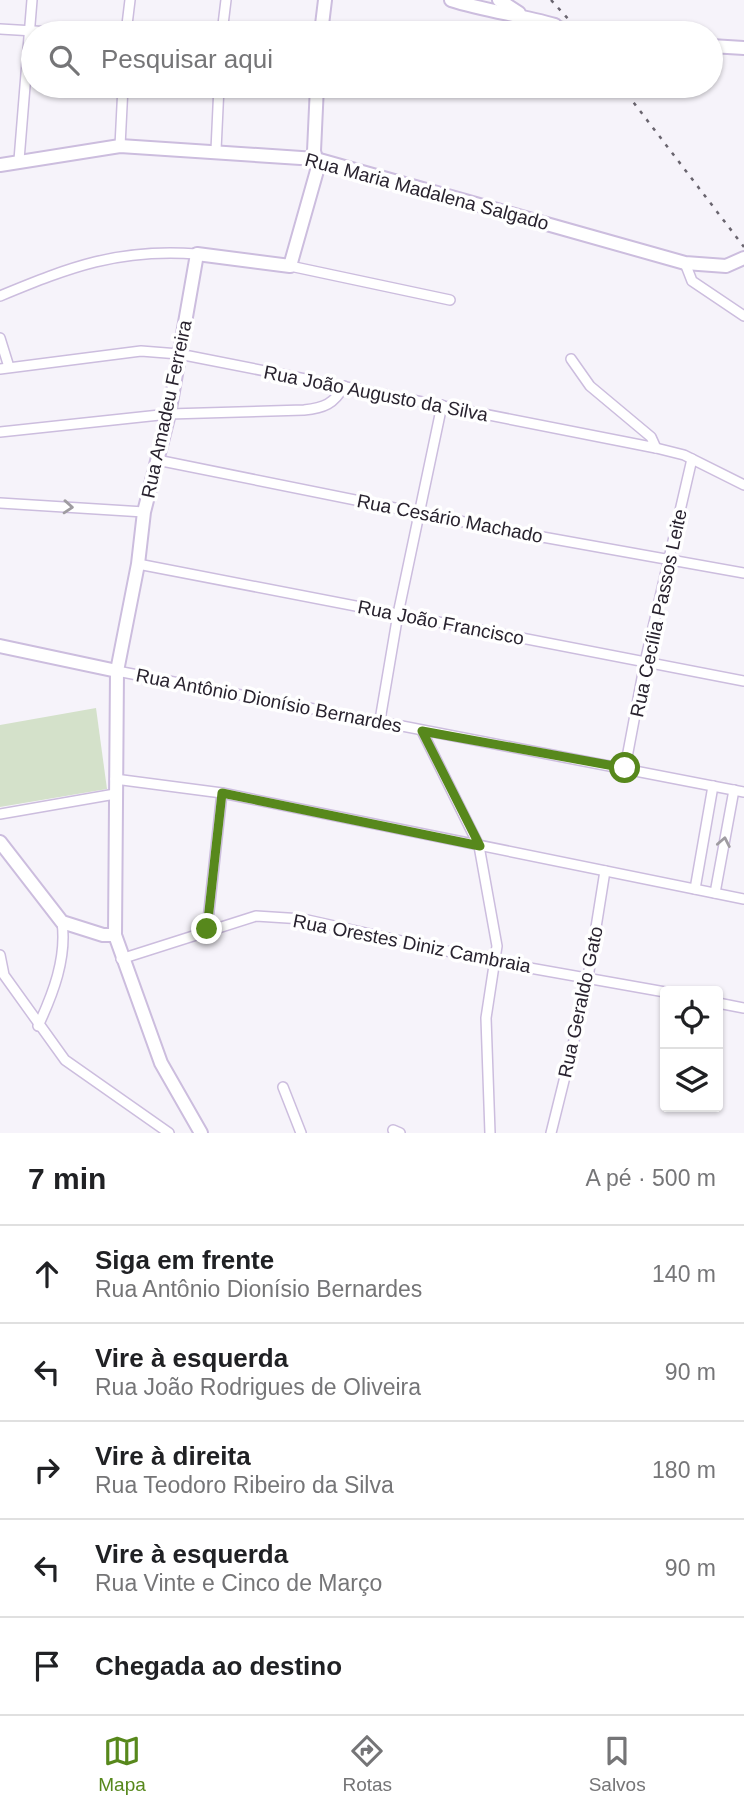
<!DOCTYPE html>
<html lang="pt">
<head>
<meta charset="utf-8">
<style>
  :root { --surface:#fff; --page:#f6f6f6; --text:#202124; --muted:#757577; --line:#e0e0e0; --accent:#57881c }
  body { margin:0; font-family:Helvetica,sans-serif; background:var(--page); color:var(--text) }
  .controls { position:absolute; right:21px; bottom:21px; display:grid; overflow:hidden; border-radius:7px; box-shadow:0 2px 5px #0004 }
  .controls button { width:63px; height:63px; display:grid; place-items:center; padding:0; border:0; border-bottom:2px solid var(--line); background:var(--surface); color:var(--text); font:35px sans-serif }
  .stop { position:absolute; width:21px; height:21px; margin:-16px; border:5px solid #57881c; border-radius:50%; background:#fff }
  .stop.end { background:#57881c; border-color:#fff; box-shadow:0 2px 7px #0008 }
  .list { margin:0; padding:0; list-style:none }
  h2 { display:flex; justify-content:space-between; align-items:center; height:91px; margin:0; padding:0 28px; font-size:30px }
  h2 small { font-size:23px; font-weight:400; color:var(--muted) }
  .list li { display:grid; grid-template-columns:46px 1fr auto; gap:21px; align-items:center; box-sizing:border-box; height:98px; padding:0 28px; border-top:2px solid var(--line) }
  .list b { display:block; font-size:26px; white-space:nowrap }
  .list p { margin:0; font-size:23px; white-space:nowrap; color:var(--muted) }
  .list em { font-size:23px; font-style:normal; color:var(--muted) }
  .icon { flex:none; width:38px; height:38px; fill:none; stroke:currentColor; stroke-width:2; stroke-linecap:round; stroke-linejoin:round }
  .map { position:relative; flex:none; width:744px; height:1133px; overflow:hidden }
  .search { position:absolute; background:var(--surface); box-shadow:0 2px 5px #0004; left:21px; right:21px; top:21px; height:77px; display:flex; align-items:center; gap:18px; box-sizing:border-box; padding:0 24px; border-radius:38px; color:var(--muted); font-size:26px }
  .sheet { height:581px; background:var(--surface) }
  nav { display:flex; justify-content:space-around; align-items:center; box-sizing:border-box; height:98px; border-top:2px solid var(--line); background:var(--surface); font-size:19px; color:var(--muted) }
  nav a { display:grid; justify-items:center; gap:4px }
  nav .on { color:var(--accent) }
  .map>svg:first-child { display:block }
  .green { fill:#d4e1ca }
  .lines { fill:none; stroke-linecap:round; stroke-linejoin:round }
  .secondary-tunnel { stroke:#cdc9d1; stroke-width:12; stroke-dasharray:12 6; stroke-linecap:butt }
  .street-casing { stroke:#ccbdde; stroke-width:12 }
  .secondary-casing { stroke:#ccbdde; stroke-width:16 }
  .street { stroke:#fff; stroke-width:9 }
  .secondary { stroke:#fff; stroke-width:12 }
  .rail { stroke:#69646e; stroke-width:2.5; stroke-dasharray:3.5 7; stroke-linecap:butt }
  .oneway { stroke:#9f9ca1 }
  .route { stroke:#57881c; stroke-width:9 }
  .labels { text-anchor:middle; stroke-width:7; stroke-linejoin:round; paint-order:stroke }
  .street-label { font-size:19px; fill:#29232f; stroke:#fff }
</style>
</head>
<body>
<div class="map">
<svg width="744" height="1133" viewBox="0 0 744 1133">
  <rect width="100%" height="100%" fill="#f6f3fa"/>
  <path class="green" d="M 96,708 L 107,789 L 0,807 L 0,725 Z"/>
  <g class="lines">
    <path class="secondary-tunnel" d="M 555,25 L 589,33"/>
    <defs>
      <g id="street">
        <path d="M 0,29 L 68,33"/>
        <path d="M 126,33 L 130,0"/>
        <path d="M 222,33 L 226,0"/>
        <path d="M 120,146 L 123,86"/>
        <path d="M 216,150 L 219,86"/>
        <path d="M 19,160 L 32,0"/>
        <path d="M 685,263 L 692,281 L 744,316"/>
        <path d="M 290,266 L 450,300"/>
        <path d="M 0,296 C 70,267 119,248 197,254"/>
        <path d="M 0,338 L 9,367"/>
        <path d="M 571,359 L 590,386 L 651,437 L 656,448"/>
        <path d="M 0,369 L 141,351 L 179,354 L 656,448 L 684,455 L 744,485"/>
        <path d="M 0,432 L 169,414 L 304,410 C 324,408 334,404 344,386"/>
        <path d="M 157,460 L 509,531 L 744,573"/>
        <path d="M 0,503 L 144,512"/>
        <path d="M 138,564 L 744,681"/>
        <path d="M 117,671 L 744,792"/>
        <path d="M 380,720 L 398,614 L 442,405"/>
        <path d="M 422,731 L 479,846 L 497,946 L 486,1018 L 490,1133"/>
        <path d="M 625,768 L 645,662 L 692,459"/>
        <path d="M 115,779 L 222,793 L 744,899"/>
        <path d="M 0,814 L 115,794"/>
        <path d="M 695,889 L 713,786"/>
        <path d="M 715,893 L 734,790"/>
        <path d="M 207,929 L 222,793"/>
        <path d="M 0,955 L 4,975 L 65,1060 L 169,1133"/>
        <path d="M 121,959 L 256,916 L 303,919 L 496,962 L 665,992"/>
        <path d="M 718,1003 L 744,1008"/>
        <path d="M 38,1026 C 53,994 67,958 62,922"/>
        <path d="M 283,1087 L 301,1133"/>
        <path d="M 393,1130 L 400,1133"/>
        <path d="M 551,1133 L 585,996 L 605,871"/>
      </g>
      <g id="secondary">
        <path d="M 451,0 C 486,11 520,15 555,25"/>
        <path d="M 499,0 L 519,13"/>
        <path d="M 321,33 L 325,0"/>
        <path d="M 711,46 L 744,48"/>
        <path d="M 0,165 L 120,146 L 316,159 L 685,263 L 726,266 L 744,258"/>
        <path d="M 0,646 L 117,671"/>
        <path d="M 0,842 L 62,922 L 103,935 L 115,935"/>
        <path d="M 201,1133 L 161,1063 L 115,935 L 117,671 L 138,564 L 144,512 L 169,414 L 197,254 L 290,266 L 318,167 L 314,151 L 317,86"/>
      </g>
    </defs>
    <use href="#street" class="street-casing"/>
    <use href="#secondary" class="secondary-casing"/>
    <use href="#street" class="street"/>
    <use href="#secondary" class="secondary"/>
    <g class="rail">
      <path d="M 551,0 L 581,33"/>
      <path d="M 621,86 L 744,247"/>
    </g>
  </g>
  <defs><path id="oneway-chevron" d="M-2-3.5L2.5 0L-2 3.5" fill="none" stroke-width="1.6" stroke-linecap="round" stroke-linejoin="round" transform="scale(1.75)"/></defs>
  <g class="oneway">
    <use href="#oneway-chevron" transform="translate(68 507) rotate(4)"/>
    <use href="#oneway-chevron" transform="translate(724 842) rotate(-79)"/>
  </g>
  <g class="lines">
    <path class="route" d="M 207,929 L 222,793 L 480,846 L 422,731 L 625,768"/>
  </g>
  <g class="labels">
    <g class="street-label">
      <text transform="translate(427 191) rotate(15)" y="7">Rua Maria Madalena Salgado</text>
      <text transform="translate(376 393) rotate(11)" y="7">Rua João Augusto da Silva</text>
      <text transform="translate(166 409) rotate(-78)" y="7">Rua Amadeu Ferreira</text>
      <text transform="translate(450 518) rotate(11)" y="7">Rua Cesário Machado</text>
      <text transform="translate(658 613) rotate(-78)" y="7">Rua Cecília Passos Leite</text>
      <text transform="translate(441 622) rotate(11)" y="7">Rua João Francisco</text>
      <text transform="translate(269 700) rotate(11)" y="7">Rua Antônio Dionísio Bernardes</text>
      <text transform="translate(412 943) rotate(11)" y="7">Rua Orestes Diniz Cambraia</text>
      <text transform="translate(580 1002) rotate(-78)" y="7">Rua Geraldo Gato</text>
    </g>
  </g>
</svg>
<div class="controls">
<button><svg class="icon" aria-label="locate" viewBox="0 0 24 24"><circle cx="12" cy="12" r="6"/><path d="M12 2v4M12 18v4M2 12h4M18 12h4"/></svg></button>
<button><svg class="icon" aria-label="layers" viewBox="0 0 24 24"><path d="M12 4l9 5-9 5-9-5zM3 14l9 5 9-5"/></svg></button>
</div>
<div class="stop" style="left:625px;top:768px"></div>
<div class="stop end" style="left:207px;top:929px"></div>
<div class="search"><svg class="icon" aria-label="search" viewBox="0 0 24 24"><circle cx="10" cy="10" r="6"/><path d="M15 15l6 6"/></svg>Pesquisar aqui</div>
</div>
<section class="sheet">
<h2>7 min<small>A pé · 500 m</small></h2>
<ul class="list">
<li><svg class="icon" aria-label="ahead" viewBox="0 0 24 24"><path d="M12 20V5M6 11l6-6 6 6"/></svg><div><b>Siga em frente</b><p>Rua Antônio Dionísio Bernardes</p></div><em>140 m</em></li>
<li><svg class="icon" aria-label="left" viewBox="0 0 24 24"><path d="M17 20v-9H6M10 6l-5 5 5 5"/></svg><div><b>Vire à esquerda</b><p>Rua João Rodrigues de Oliveira</p></div><em>90 m</em></li>
<li><svg class="icon" aria-label="right" viewBox="0 0 24 24"><path d="M7 20v-9h11M14 6l5 5-5 5"/></svg><div><b>Vire à direita</b><p>Rua Teodoro Ribeiro da Silva</p></div><em>180 m</em></li>
<li><svg class="icon" aria-label="left" viewBox="0 0 24 24"><path d="M17 20v-9H6M10 6l-5 5 5 5"/></svg><div><b>Vire à esquerda</b><p>Rua Vinte e Cinco de Março</p></div><em>90 m</em></li>
<li><svg class="icon" aria-label="arrive" viewBox="0 0 24 24"><path d="M6 21V4h12l-3 4 3 4H6"/></svg><div><b>Chegada ao destino</b></div></li>
</ul>
</section>
<nav>
<a class="on"><svg class="icon" aria-label="map" viewBox="0 0 24 24"><path d="M3 6l6-2 6 2 6-2v14l-6 2-6-2-6 2zM9 4v14M15 6v14"/></svg>Mapa</a>
<a><svg class="icon" aria-label="directions" viewBox="0 0 24 24"><path d="M12 3l9 9-9 9-9-9zM9 14v-3h6M13 9l2 2-2 2"/></svg>Rotas</a>
<a><svg class="icon" aria-label="saved" viewBox="0 0 24 24"><path d="M7 4h10v16l-5-4-5 4z"/></svg>Salvos</a>
</nav>
</body>
</html>
